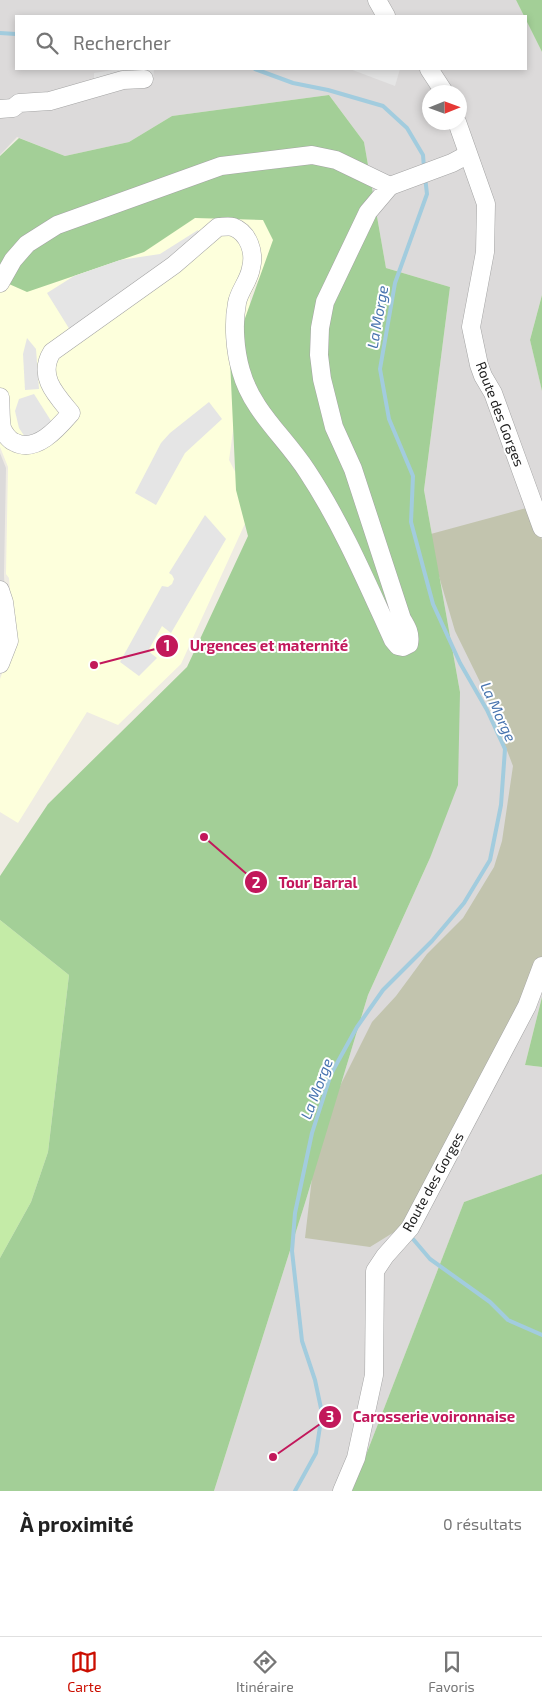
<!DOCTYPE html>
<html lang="fr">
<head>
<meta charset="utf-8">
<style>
  :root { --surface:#fff; --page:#f2f2f2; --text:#222; --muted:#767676; --line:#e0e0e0; --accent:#cb0e00 }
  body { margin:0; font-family:"Exo 2",sans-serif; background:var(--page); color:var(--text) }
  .compass { position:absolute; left:422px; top:85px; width:45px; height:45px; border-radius:50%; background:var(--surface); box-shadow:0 2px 8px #0003; rotate:89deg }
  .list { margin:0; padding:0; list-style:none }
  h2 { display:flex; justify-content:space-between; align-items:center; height:65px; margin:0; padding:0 20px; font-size:21px }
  h2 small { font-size:16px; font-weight:400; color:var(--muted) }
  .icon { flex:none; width:28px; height:28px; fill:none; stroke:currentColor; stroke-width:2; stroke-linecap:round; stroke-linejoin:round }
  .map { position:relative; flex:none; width:542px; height:1491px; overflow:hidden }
  .search { position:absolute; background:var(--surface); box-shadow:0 2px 8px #0003; left:15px; right:15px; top:15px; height:55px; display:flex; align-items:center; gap:12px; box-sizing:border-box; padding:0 18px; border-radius:0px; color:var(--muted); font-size:19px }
  .sheet { height:145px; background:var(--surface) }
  nav { display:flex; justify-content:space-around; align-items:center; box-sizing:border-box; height:70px; border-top:1px solid var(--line); background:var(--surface); font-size:14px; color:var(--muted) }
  nav a { display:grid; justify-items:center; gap:2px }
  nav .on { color:var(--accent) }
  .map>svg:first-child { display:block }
  .residential { fill:#dcdada; fill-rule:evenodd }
  .education { fill:#fdffdc }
  .construction { fill:#c2c4ae }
  .grass { fill:#c4eba7 }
  .forest { fill:#a3cf97 }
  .parking { fill:#e5e5e5 }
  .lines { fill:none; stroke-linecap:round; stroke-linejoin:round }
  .stream { stroke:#a2ccde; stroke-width:4 }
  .minor-casing { stroke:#a4a4a4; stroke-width:19 }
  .minor { stroke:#fff; stroke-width:18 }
  .labels { text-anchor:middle; stroke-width:4; stroke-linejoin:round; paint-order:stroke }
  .street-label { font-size:14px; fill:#1d1d1d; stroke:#fff }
  .water-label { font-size:15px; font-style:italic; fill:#4874af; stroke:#fff }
  .leader { fill:none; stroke:#c2185b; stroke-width:2 }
  .callout-dot { fill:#c2185b; stroke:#fff; stroke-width:2 }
  .mark-label { font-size:15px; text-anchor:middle; font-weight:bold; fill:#fff }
  .callout-label { font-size:15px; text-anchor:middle; font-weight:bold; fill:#c2185b; stroke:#fff; stroke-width:4; stroke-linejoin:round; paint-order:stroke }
</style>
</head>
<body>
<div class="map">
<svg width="542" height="1491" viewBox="0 0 542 1491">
  <rect width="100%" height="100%" fill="#efece3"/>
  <g class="residential">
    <path d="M 0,0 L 516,0 L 524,16 L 16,16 L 16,69 L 526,69 L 526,20 L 542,52 L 542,295 L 530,340 L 542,391 L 542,997 L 525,1065 L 542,1067 L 542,1174 L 464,1202 L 352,1491 L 214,1491 L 305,1203 L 368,995 L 430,858 L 460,692 L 424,490 L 450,287 L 386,268 L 364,142 L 329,95 L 172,116 L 129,142 L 65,156 L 17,137 L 0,155 ZM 430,92 L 460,92 L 460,122 L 430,122 Z"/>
    <path d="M 0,453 L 6,468 L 4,574 L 6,639 L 0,655 Z"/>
  </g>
  <path class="education" d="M 270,210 L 278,242 L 250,296 L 249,357 L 237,402 L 229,460 L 253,506 L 181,664 L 118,725 L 87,712 L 18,823 L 0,812 L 0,679 L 14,640 L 9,578 L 6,574 L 8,467 L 0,447 L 0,257 L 28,232 Z"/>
  <path class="construction" d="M 530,507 L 542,540 L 542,956 L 521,1011 L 404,1226 L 370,1247 L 305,1238 L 313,1169 L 328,1110 L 372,1022 L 396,996 L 427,954 L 463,918 L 494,867 L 502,841 L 513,766 L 482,686 L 455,631 L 427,535 Z"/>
  <path class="grass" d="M 0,920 L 69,975 L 48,1152 L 31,1202 L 0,1258 Z"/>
  <g class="forest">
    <path d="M 516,0 L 542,0 L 542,52 L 526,20 L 526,16 L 524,16 Z"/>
    <path d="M 329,95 L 364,142 L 386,268 L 450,287 L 424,490 L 460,692 L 458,785 L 430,858 L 368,995 L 305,1203 L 214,1491 L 0,1491 L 0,1258 L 31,1202 L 48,1152 L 69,975 L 0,920 L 0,876 L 48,804 L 187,667 L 248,536 L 236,490 L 230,360 L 273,240 L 263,220 L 195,218 L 144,252 L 27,292 L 0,280 L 0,156 L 19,138 L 65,156 L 129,142 L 172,116 Z"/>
    <path d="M 542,295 L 542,391 L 530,340 Z"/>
    <path d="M 542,997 L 542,1067 L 525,1065 Z"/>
    <path d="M 542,1174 L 542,1491 L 352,1491 L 464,1202 Z"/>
  </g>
  <g class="parking">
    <path d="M 119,69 L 154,69 L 153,81 L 94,83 L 94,73 Z"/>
    <path d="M 350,69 L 400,69 L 395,86 Z"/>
    <path d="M 198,230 L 200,236 L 70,330 L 47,293 L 74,276 L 120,260 L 160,254 Z"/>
    <path d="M 27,338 L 36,349 L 39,389 L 25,390 L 23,354 Z"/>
    <path d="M 34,394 L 53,424 L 29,443 L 19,428 L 15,411 L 19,399 Z"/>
    <path d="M 209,402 L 222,419 L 185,453 L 156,505 L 135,493 L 161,443 L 170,433 Z"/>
    <path d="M 205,515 L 226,539 L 171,633 L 162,626 L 148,651 L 157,658 L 139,676 L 120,662 L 162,586 L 168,587 L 172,584 L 174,579 L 172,575 L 169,573 Z"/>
  </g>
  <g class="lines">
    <g class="stream">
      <path d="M 0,33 L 16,34"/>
      <path d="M 255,69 L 293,83 L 328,90 L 383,106 L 407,128 L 423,155 L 424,168"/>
      <path d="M 413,1239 L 430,1259 L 490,1302 L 508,1320 L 542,1335"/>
      <path d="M 295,1491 L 316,1453 L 322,1413 L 315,1380 L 302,1341 L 292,1251 L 295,1213 L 312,1133 L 331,1074 L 357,1027 L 383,990 L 432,941 L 464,903 L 490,860 L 501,805 L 505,749 L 487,710 L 460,663 L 433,604 L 411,522 L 413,476 L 389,419 L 380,369 L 395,283 L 427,194 L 425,177"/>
    </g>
    <defs>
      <g id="minor">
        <path d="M 377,0 L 386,16"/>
        <path d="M 429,69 L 444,92"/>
        <path d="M 0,109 L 13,108 L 19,103 L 50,101 L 123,80 L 144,79"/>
        <path d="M 457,122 L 486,204 L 485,252 L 471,327 L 479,365 L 483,376 L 493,393 L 542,528"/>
        <path d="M 390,186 L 452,163 L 467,155"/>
        <path d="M 0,283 L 13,260 L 27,244 L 57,225 L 221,166 L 312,155 L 336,160 L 390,186 L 368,212 L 325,302 L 320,328 L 319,355 L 322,379 L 334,427 L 353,469 L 402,619 C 407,627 411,634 409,644 L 403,647 L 398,646 L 393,640 C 367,583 342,524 307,471 C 285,437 252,411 241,371 C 235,351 233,324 237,303 C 239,291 249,281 251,268 C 255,253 249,233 233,227 C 229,226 222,227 218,227 L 174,265 L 52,352 C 37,376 56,395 71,413 C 58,428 36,454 14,442 C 9,440 4,433 2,428 C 0,418 1,406 0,397"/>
        <path d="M 0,590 L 4,602 L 9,641 L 0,664"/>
        <path d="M 342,1491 L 356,1458 L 374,1375 L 375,1271 L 385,1256 L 410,1228 L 527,1006 L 542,966"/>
      </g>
    </defs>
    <use href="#minor" class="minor-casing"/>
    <use href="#minor" class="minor"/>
  </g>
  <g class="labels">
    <g class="street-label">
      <text transform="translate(500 414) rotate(69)" y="5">Route des Gorges</text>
      <text transform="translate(433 1182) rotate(-61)" y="5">Route des Gorges</text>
    </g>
    <g class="water-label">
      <text transform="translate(378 317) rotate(-80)" y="5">La Morge</text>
      <text transform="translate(498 712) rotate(65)" y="5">La Morge</text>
      <text transform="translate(317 1089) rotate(-69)" y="5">La Morge</text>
    </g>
  </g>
  <path class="leader" d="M94 665L167 646M204 837L256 882M273 1457L330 1417"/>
  <g class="callout-dot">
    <circle cx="94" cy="665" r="5"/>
    <circle cx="204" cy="837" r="5"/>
    <circle cx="273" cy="1457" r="5"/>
    <circle cx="167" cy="646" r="12"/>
    <circle cx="256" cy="882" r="12"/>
    <circle cx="330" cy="1417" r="12"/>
  </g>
  <g class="mark-label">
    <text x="167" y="651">1</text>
    <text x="256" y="888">2</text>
    <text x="330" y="1422">3</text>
  </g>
  <g class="callout-label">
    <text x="269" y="651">Urgences et maternité</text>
    <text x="318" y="888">Tour Barral</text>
    <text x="434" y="1422">Carosserie voironnaise</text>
  </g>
</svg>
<svg class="compass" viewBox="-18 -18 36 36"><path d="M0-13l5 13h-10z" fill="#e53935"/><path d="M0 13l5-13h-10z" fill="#767676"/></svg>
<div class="search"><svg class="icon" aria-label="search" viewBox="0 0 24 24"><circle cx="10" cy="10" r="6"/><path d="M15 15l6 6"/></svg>Rechercher</div>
</div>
<section class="sheet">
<h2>À proximité<small>0 résultats</small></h2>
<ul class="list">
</ul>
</section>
<nav>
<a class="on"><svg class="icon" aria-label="map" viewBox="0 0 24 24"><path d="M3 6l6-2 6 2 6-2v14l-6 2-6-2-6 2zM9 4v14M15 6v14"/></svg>Carte</a>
<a><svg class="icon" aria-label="directions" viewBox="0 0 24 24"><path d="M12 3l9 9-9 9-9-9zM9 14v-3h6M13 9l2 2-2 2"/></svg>Itinéraire</a>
<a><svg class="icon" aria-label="saved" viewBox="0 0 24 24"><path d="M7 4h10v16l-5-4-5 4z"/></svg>Favoris</a>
</nav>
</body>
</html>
